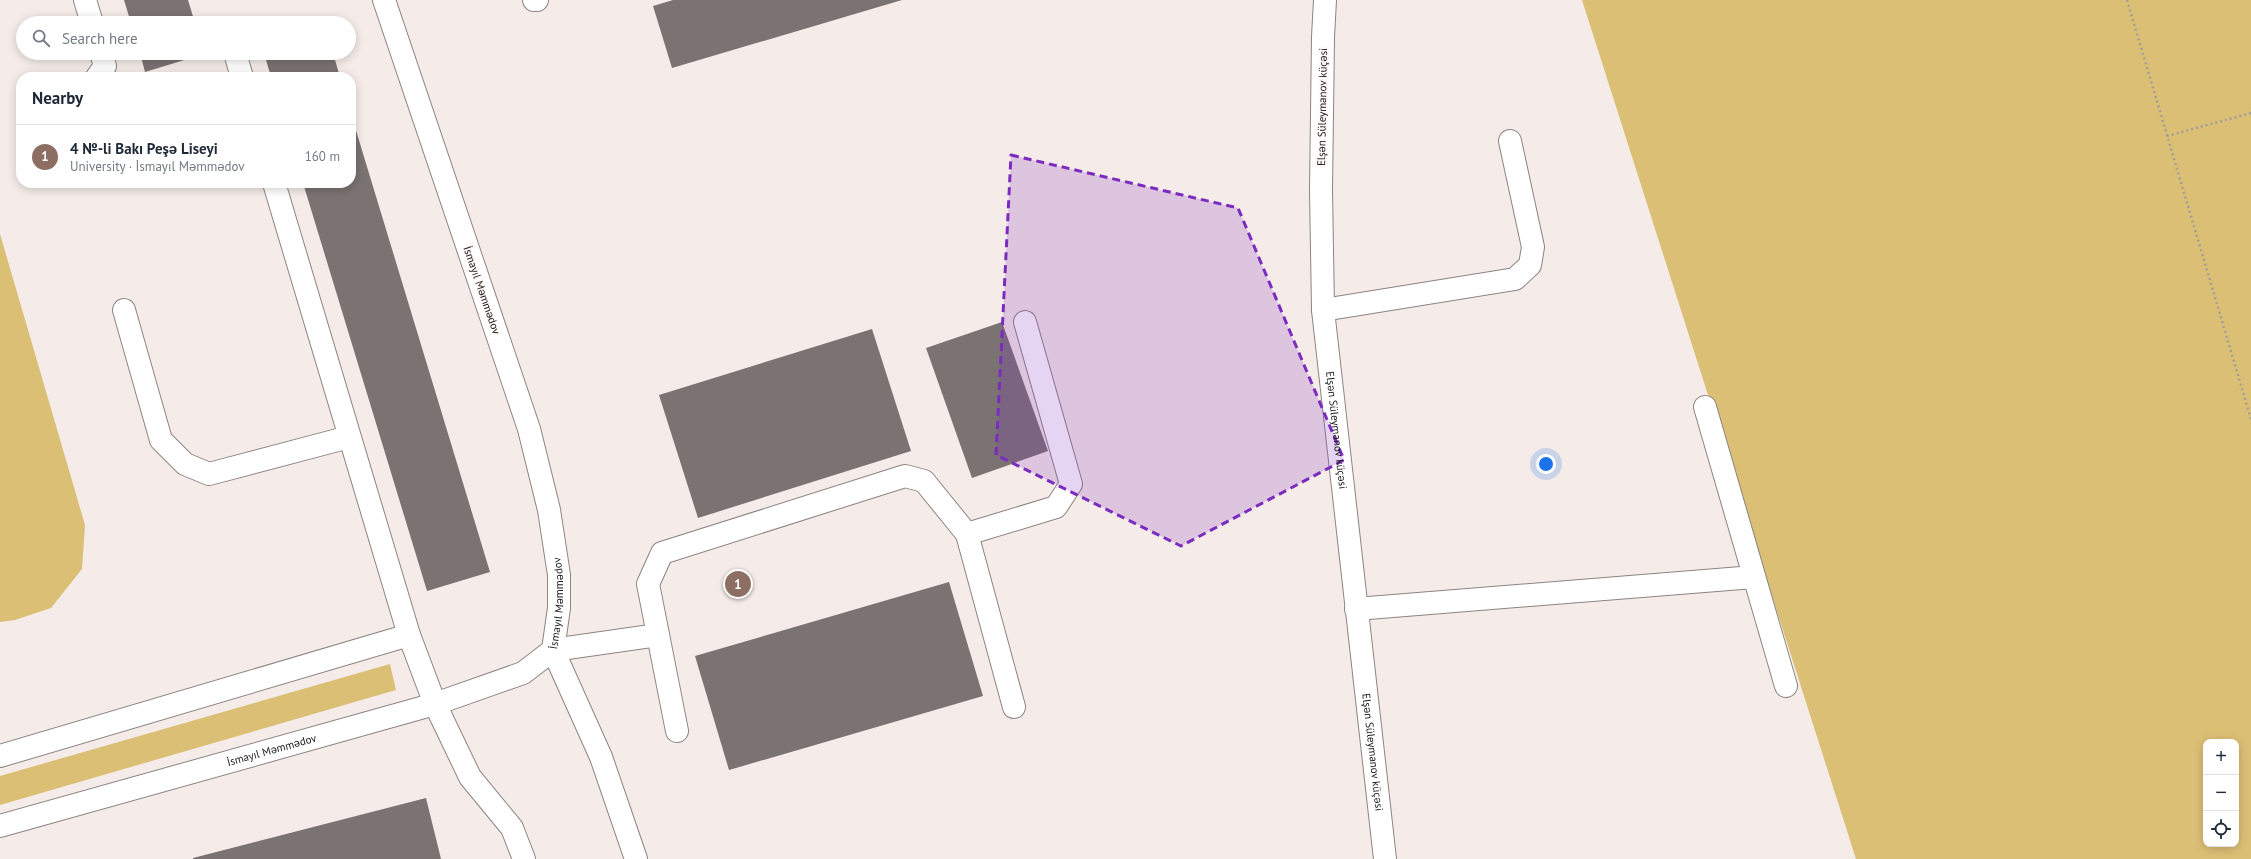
<!DOCTYPE html>
<html lang="en">
<head>
<meta charset="utf-8">
<style>
  :root { --surface:#fff; --page:#f6f6f7; --text:#1f2937; --muted:#747a83; --line:#e0e1e3; --accent:#4f52c9 }
  body { margin:0; font-family:"PT Sans",sans-serif; background:var(--page); color:var(--text) }
  .controls { position:absolute; right:12px; bottom:12px; display:grid; overflow:hidden; border-radius:8px; box-shadow:0 2px 10px #0003 }
  .controls button { width:36px; height:36px; display:grid; place-items:center; padding:0; border:0; border-bottom:1px solid var(--line); background:var(--surface); color:var(--text); font:20px sans-serif }
  .you { position:absolute; left:1546px; top:464px; width:14px; height:14px; margin:-10px; border:3px solid #fff; border-radius:50%; background:#1a73e8; box-shadow:0 0 0 6px #1a73e833 }
  .badge { display:grid; place-items:center; width:26px; height:26px; border-radius:50%; background:var(--accent); color:#fff; font-size:13px; font-weight:700 }
  .pin { position:absolute; translate:-50% -50%; border:2px solid #fff; box-shadow:0 1px 4px #0006 }
  .list { margin:0; padding:0; list-style:none }
  h2 { display:flex; justify-content:space-between; align-items:center; height:52px; margin:0; padding:0 16px; font-size:17px }
  h2 small { font-size:13px; font-weight:400; color:var(--muted) }
  .list li { display:grid; grid-template-columns:26px 1fr auto; gap:12px; align-items:center; box-sizing:border-box; height:64px; padding:0 16px; border-top:1px solid var(--line) }
  .list b { display:block; font-size:15px; white-space:nowrap }
  .list p { margin:0; font-size:13px; white-space:nowrap; color:var(--muted) }
  .list em { font-size:13px; font-style:normal; color:var(--muted) }
  .icon { flex:none; width:22px; height:22px; fill:none; stroke:currentColor; stroke-width:2; stroke-linecap:round; stroke-linejoin:round }
  .map { position:relative; flex:none; width:2251px; height:859px; overflow:hidden }
  .search { position:absolute; background:var(--surface); box-shadow:0 2px 10px #0003; left:16px; top:16px; width:340px; height:44px; display:flex; align-items:center; gap:10px; box-sizing:border-box; padding:0 14px; border-radius:22px; color:var(--muted); font-size:15px }
  .panel { position:absolute; background:var(--surface); box-shadow:0 2px 10px #0003; left:16px; top:72px; width:340px; height:116px; border-radius:16px }
  .map>svg:first-child { display:block }
  .green { fill:#dbbf75; fill-rule:evenodd }
  .building { fill:#7b7272 }
  .lines { fill:none; stroke-linecap:round; stroke-linejoin:round }
  .minor-casing { stroke:#8c8482; stroke-width:24 }
  .path { stroke:#a39d9a; stroke-width:2.5; stroke-dasharray:2 3; stroke-linecap:butt }
  .minor { stroke:#fff; stroke-width:22 }
  .marked { fill:#7b2cbf; fill-opacity:0.2; stroke:#7b2cbf; stroke-width:3; stroke-dasharray:8 5; stroke-linejoin:round }
  .labels { text-anchor:middle; stroke-width:4; stroke-linejoin:round; paint-order:stroke }
  .street-label { font-size:11px; fill:#1c1918; stroke:#fefaf9 }
</style>
</head>
<body>
<div class="map">
<svg width="2251" height="859" viewBox="0 0 2251 859">
  <rect width="100%" height="100%" fill="#f5ece9"/>
  <g class="green">
    <path d="M 1582,0 L 2251,0 L 2251,859 L 1856,859 ZM 2206,742 L 2236,742 L 2236,844 L 2206,844 Z"/>
    <path d="M 0,234 L 85,525 L 82,569 L 51,608 L 15,620 L 0,622 Z"/>
    <path d="M 390,664 L 396,690 L 0,805 L 0,776 Z"/>
  </g>
  <g class="building">
    <path d="M 124,0 L 188,0 L 195,23 L 131,23 Z"/>
    <path d="M 673,0 L 902,0 L 672,68 L 653,6 Z"/>
    <path d="M 140,53 L 204,53 L 204,54 L 145,72 Z"/>
    <path d="M 264,53 L 333,53 L 340,77 L 271,77 Z"/>
    <path d="M 351,114 L 490,572 L 427,591 L 303,183 L 351,183 Z"/>
    <path d="M 1002,322 L 1048,451 L 972,478 L 926,348 Z"/>
    <path d="M 872,329 L 911,451 L 698,518 L 659,395 Z"/>
    <path d="M 949,582 L 983,696 L 729,770 L 695,656 Z"/>
    <path d="M 426,798 L 441,859 L 193,859 L 193,858 Z"/>
  </g>
  <g class="lines">
    <defs>
      <g id="minor">
        <path d="M 85,0 L 92,23"/>
        <path d="M 534,0 L 537,0"/>
        <path id="s1" d="M 1325,0 L 1323,37 L 1321,190 L 1323,310 L 1385,859"/>
        <path d="M 235,53 L 242,77"/>
        <path d="M 97,77 L 105,66 L 101,53"/>
        <path d="M 274,183 L 409,635 L 435,704 L 470,777 L 512,828 L 524,859"/>
        <path d="M 124,310 L 161,440 L 185,464 L 209,474 L 349,437"/>
        <path d="M 1323,310 L 1515,279 L 1530,265 L 1533,247 L 1510,141"/>
        <path d="M 1705,407 L 1786,686"/>
        <path d="M 967,534 L 1056,507 L 1071,484 L 1025,322"/>
        <path d="M 1356,609 L 1754,577"/>
        <path d="M 677,731 L 648,584 L 662,553 L 905,476 L 924,481 L 967,534 L 1014,707"/>
        <path d="M 0,756 L 409,635"/>
        <path id="s2" d="M 0,826 L 435,704 L 523,673 L 553,650 L 559,608 L 559,575 L 549,510 L 529,429 L 384,0"/>
        <path d="M 636,859 L 601,757 L 553,650 L 658,635"/>
      </g>
    </defs>
    <use href="#minor" class="minor-casing"/>
    <g class="path">
      <path d="M 2127,0 L 2251,419"/>
      <path d="M 2167,136 L 2251,113"/>
    </g>
    <use href="#minor" class="minor"/>
  </g>
  <path class="marked" d="M 1011,155 L 1238,208 L 1344,460 L 1181,546 L 996,455 Z"/>
  <g class="labels">
    <g class="street-label">
      <text transform="translate(1322 107) rotate(-89)" y="4">Elşən Süleymanov küçəsi</text>
      <text transform="translate(482 290) rotate(71)" y="4">İsmayıl Məmmədov</text>
      <text dy="4" stroke="none"><textPath href="#s1" startOffset="431">Elşən Süleymanov küçəsi</textPath></text>
      <text dy="4" stroke="none"><textPath href="#s2" startOffset="630">İsmayıl Məmmədov</textPath></text>
      <text dy="4" stroke="none"><textPath href="#s2" startOffset="282">İsmayıl Məmmədov</textPath></text>
      <text dy="4" stroke="none"><textPath href="#s1" startOffset="755">Elşən Süleymanov küçəsi</textPath></text>
    </g>
  </g>
</svg>
<div class="controls">
<button>+</button>
<button>−</button>
<button><svg class="icon" aria-label="locate" viewBox="0 0 24 24"><circle cx="12" cy="12" r="6"/><path d="M12 2v4M12 18v4M2 12h4M18 12h4"/></svg></button>
</div>
<div class="you"></div>
<div class="pin badge" style="left:738px;top:584px;background:#8d6e63">1</div>
<div class="search"><svg class="icon" aria-label="search" viewBox="0 0 24 24"><circle cx="10" cy="10" r="6"/><path d="M15 15l6 6"/></svg>Search here</div>
<section class="panel">
<h2>Nearby<small></small></h2>
<ul class="list">
<li><span class="badge" style="background:#8d6e63">1</span><div><b>4 №-li Bakı Peşə Liseyi</b><p>University · İsmayıl Məmmədov</p></div><em>160 m</em></li>
</ul>
</section>
</div>
</body>
</html>
